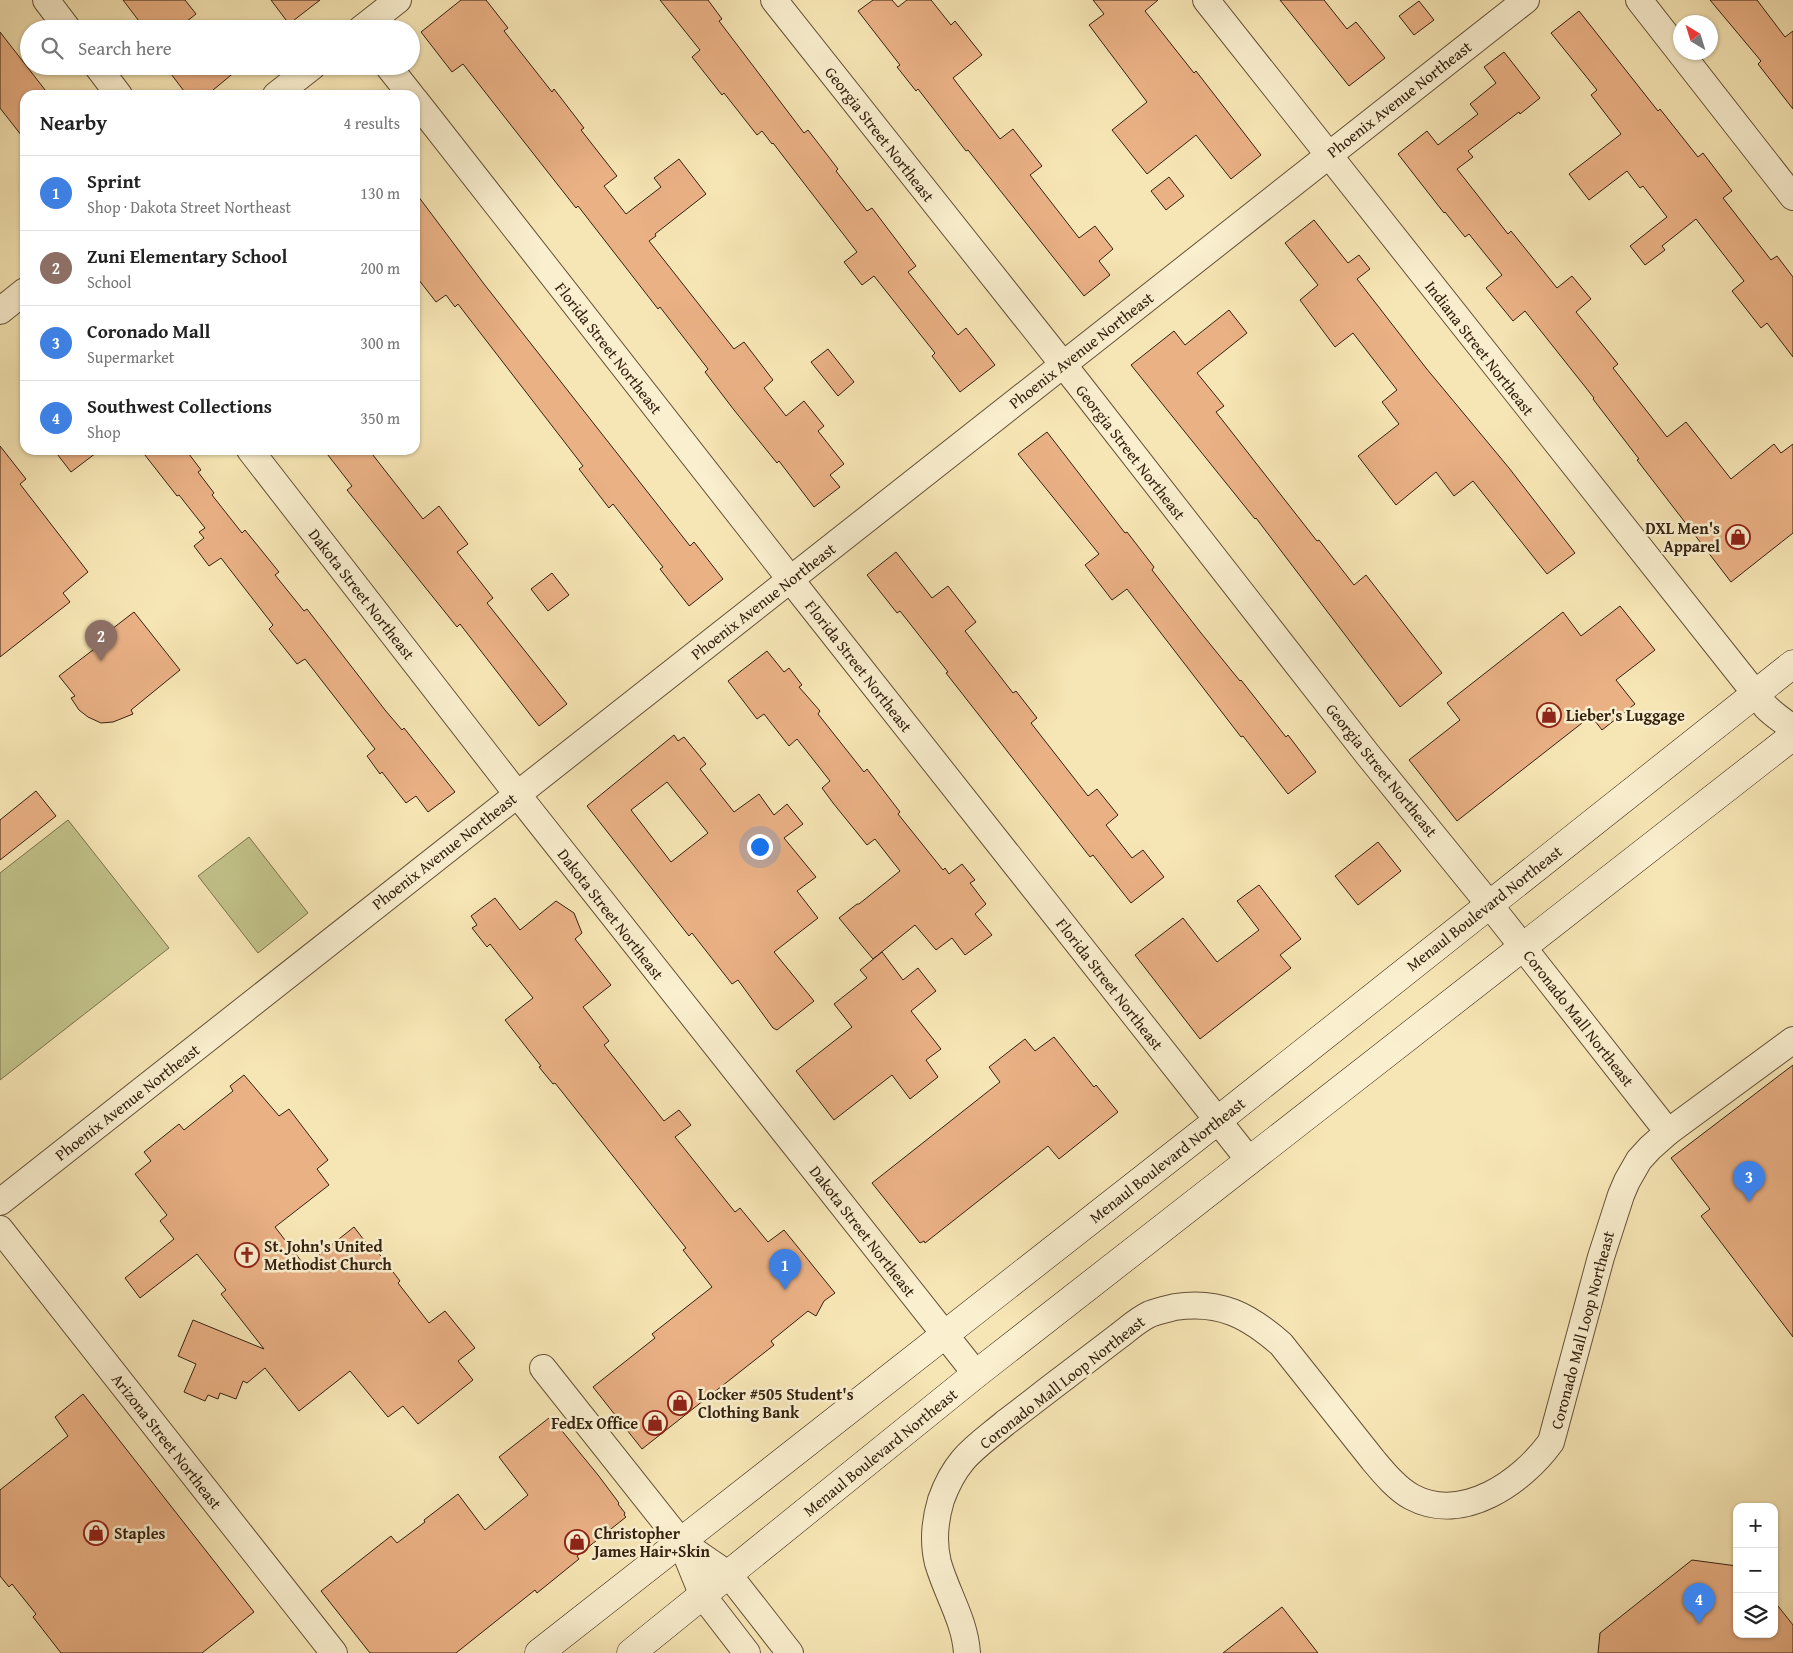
<!DOCTYPE html>
<html lang="en">
<head>
<meta charset="utf-8">
<style>
  :root { --surface:#fff; --page:#f6f6f6; --text:#222; --muted:#767676; --line:#e0e0e0; --accent:#111827 }
  body { margin:0; font-family:"Gentium Book Plus",serif; background:var(--page); color:var(--text) }
  .controls { position:absolute; right:15px; bottom:15px; display:grid; overflow:hidden; border-radius:10px; box-shadow:0 1px 4px #0004 }
  .controls button { width:45px; height:45px; display:grid; place-items:center; padding:0; border:0; border-bottom:1px solid var(--line); background:var(--surface); color:var(--text); font:25px sans-serif }
  .compass { position:absolute; left:1673px; top:15px; width:45px; height:45px; border-radius:50%; background:var(--surface); box-shadow:0 1px 4px #0004; rotate:322deg }
  .you { position:absolute; left:759px; top:846px; width:18px; height:18px; margin:-12px; border:4px solid #fff; border-radius:50%; background:#1a73e8; box-shadow:0 0 0 8px #1a73e833 }
  .badge { display:grid; place-items:center; width:32px; height:32px; border-radius:50%; background:var(--accent); color:#fff; font-size:16px; font-weight:700 }
  .pin { position:absolute; translate:-50% -41px; filter:drop-shadow(0 1px 2px #0008) }
  .pin::after { content:''; position:absolute; top:26px; width:18px; height:15px; background:inherit; clip-path:polygon(0 0,100% 0,50% 100%) }
  .list { margin:0; padding:0; list-style:none }
  h2 { display:flex; justify-content:space-between; align-items:center; height:65px; margin:0; padding:0 20px; font-size:21px }
  h2 small { font-size:16px; font-weight:400; color:var(--muted) }
  .list li { display:grid; grid-template-columns:32px 1fr auto; gap:15px; align-items:center; box-sizing:border-box; height:75px; padding:0 20px; border-top:1px solid var(--line) }
  .list b { display:block; font-size:19px; white-space:nowrap }
  .list p { margin:0; font-size:16px; white-space:nowrap; color:var(--muted) }
  .list em { font-size:16px; font-style:normal; color:var(--muted) }
  .icon { flex:none; width:28px; height:28px; fill:none; stroke:currentColor; stroke-width:2; stroke-linecap:round; stroke-linejoin:round }
  .map { position:relative; flex:none; width:1793px; height:1653px; overflow:hidden }
  .search { position:absolute; background:var(--surface); box-shadow:0 1px 4px #0004; left:20px; top:20px; width:400px; height:55px; display:flex; align-items:center; gap:12px; box-sizing:border-box; padding:0 18px; border-radius:28px; color:var(--muted); font-size:19px }
  .panel { position:absolute; background:var(--surface); box-shadow:0 1px 4px #0004; left:20px; top:90px; width:400px; height:365px; border-radius:15px }
  .map>svg:first-child { display:block }
  .green { fill:#c2c38a; stroke:#7b724d }
  .building { fill:#eab185; stroke:#342110; fill-rule:evenodd }
  .lines { fill:none; stroke-linecap:round; stroke-linejoin:round }
  .street-casing { stroke:#655239; stroke-width:28 }
  .secondary-casing { stroke:#342110; stroke-width:29 }
  .street { stroke:#faefcf; stroke-width:26 }
  .secondary { stroke:#faefcf; stroke-width:28 }
  .labels { text-anchor:middle; stroke-width:5; stroke-linejoin:round; paint-order:stroke }
  .street-label { font-size:16px; fill:#342110; stroke:#faefcf }
  .poi-label { font-size:16px; font-weight:bold; fill:#342110; stroke:#faefcf; text-anchor:start }
</style>
</head>
<body>
<div class="map">
<svg width="1793" height="1653" viewBox="0 0 1793 1653">
  <rect width="100%" height="100%" fill="#f7e6b5"/>
  <filter id="stains"><feTurbulence type="fractalNoise" baseFrequency=".004" numOctaves="4"/><feColorMatrix values="0 0 0 0 .2 0 0 0 0 .09 0 0 0 0 .02 0 0 0 .5 -.17"/></filter>
  <radialGradient id="worn" r=".72"><stop offset=".6" stop-color="#630" stop-opacity="0"/><stop offset="1" stop-color="#630" stop-opacity=".3"/></radialGradient>
  <g class="green">
    <path d="M 68,820 L 169,948 L 0,1080 L 0,873 Z"/>
    <path d="M 249,837 L 308,913 L 258,953 L 198,876 Z"/>
  </g>
  <g class="building">
    <path d="M 123,0 L 185,0 L 196,14 L 177,29 L 145,29 Z"/>
    <path d="M 271,0 L 320,0 L 289,24 Z"/>
    <path d="M 461,0 L 486,0 L 508,28 L 504,31 L 552,92 L 554,89 L 584,128 L 581,130 L 617,176 L 604,186 L 626,214 L 661,187 L 654,178 L 679,159 L 706,194 L 655,234 L 656,236 L 649,241 L 734,349 L 744,342 L 773,380 L 764,388 L 786,416 L 804,401 L 824,426 L 818,431 L 844,464 L 830,475 L 840,487 L 814,507 L 779,461 L 777,463 L 734,410 L 705,372 L 708,369 L 660,307 L 658,309 L 578,206 L 576,208 L 463,64 L 452,72 L 421,32 Z"/>
    <path d="M 660,0 L 708,0 L 722,19 L 719,21 L 804,133 L 808,130 L 838,169 L 836,171 L 867,211 L 872,208 L 916,266 L 908,272 L 958,335 L 966,328 L 995,365 L 960,392 L 932,356 L 935,353 L 874,276 L 862,285 L 844,262 L 857,252 L 773,143 L 772,144 L 762,131 L 757,135 L 724,93 L 722,95 L 692,57 L 700,50 Z"/>
    <path d="M 873,0 L 892,0 L 898,7 L 907,0 L 931,0 L 951,25 L 955,21 L 982,55 L 953,78 L 1000,139 L 1013,129 L 1042,166 L 1030,175 L 1079,238 L 1095,226 L 1113,249 L 1099,261 L 1110,275 L 1084,296 L 968,150 L 966,151 L 918,89 L 916,91 L 897,67 L 900,65 L 858,11 Z"/>
    <path d="M 1093,0 L 1158,0 L 1145,11 L 1194,73 L 1196,71 L 1261,155 L 1231,179 L 1196,135 L 1147,174 L 1112,130 L 1147,102 L 1089,25 L 1104,14 Z"/>
    <path d="M 1280,0 L 1324,0 L 1347,29 L 1356,22 L 1385,58 L 1349,86 Z"/>
    <path d="M 1710,0 L 1757,0 L 1785,37 L 1793,31 L 1793,109 L 1758,64 L 1761,61 Z"/>
    <path d="M 1419,1 L 1434,20 L 1414,35 L 1399,16 Z"/>
    <path d="M 1579,11 L 1658,111 L 1660,109 L 1698,157 L 1703,153 L 1732,191 L 1723,198 L 1771,260 L 1777,256 L 1793,277 L 1793,357 L 1767,323 L 1761,328 L 1732,291 L 1744,281 L 1696,219 L 1662,246 L 1665,250 L 1645,265 L 1630,246 L 1667,217 L 1643,186 L 1640,188 L 1627,171 L 1589,200 L 1569,174 L 1621,134 L 1591,95 L 1597,90 L 1551,33 Z"/>
    <path d="M 0,32 L 49,95 L 25,95 L 25,140 L 0,108 Z"/>
    <path d="M 1504,52 L 1540,98 L 1520,114 L 1519,112 L 1468,151 L 1473,157 L 1457,169 L 1508,234 L 1511,231 L 1557,288 L 1572,276 L 1591,299 L 1576,312 L 1618,364 L 1613,368 L 1667,437 L 1686,422 L 1731,479 L 1774,444 L 1781,453 L 1793,444 L 1793,533 L 1731,582 L 1637,460 L 1639,459 L 1593,399 L 1594,398 L 1525,311 L 1513,321 L 1486,288 L 1502,275 L 1469,234 L 1465,237 L 1445,212 L 1444,213 L 1398,154 L 1427,131 L 1438,145 L 1478,114 L 1470,104 L 1496,83 L 1484,67 Z"/>
    <path d="M 165,66 L 242,66 L 207,95 L 187,95 Z"/>
    <path d="M 1169,177 L 1184,196 L 1166,210 L 1151,191 Z"/>
    <path d="M 415,192 L 484,284 L 690,546 L 694,542 L 723,579 L 689,606 L 660,569 L 663,567 L 613,504 L 609,508 L 579,469 L 583,466 L 458,304 L 455,307 L 446,295 L 436,302 L 415,275 Z"/>
    <path d="M 1314,220 L 1348,263 L 1359,255 L 1370,269 L 1357,279 L 1426,368 L 1509,468 L 1575,553 L 1547,574 L 1473,481 L 1454,496 L 1436,472 L 1396,505 L 1358,456 L 1399,424 L 1382,402 L 1397,390 L 1353,333 L 1335,347 L 1300,300 L 1318,285 L 1285,243 Z"/>
    <path d="M 1229,310 L 1247,333 L 1197,373 L 1224,406 L 1216,412 L 1317,541 L 1319,540 L 1354,585 L 1366,575 L 1442,673 L 1400,707 L 1256,518 L 1255,519 L 1131,365 L 1174,331 L 1185,345 Z"/>
    <path d="M 828,349 L 854,382 L 838,396 L 811,362 Z"/>
    <path d="M 1047,432 L 1125,533 L 1127,532 L 1154,567 L 1152,570 L 1201,633 L 1240,681 L 1241,680 L 1286,737 L 1288,735 L 1316,772 L 1288,794 L 1243,736 L 1241,737 L 1127,589 L 1112,600 L 1085,565 L 1099,554 L 1018,454 Z"/>
    <path d="M 0,446 L 26,479 L 20,484 L 88,572 L 63,593 L 70,602 L 0,657 Z"/>
    <path d="M 54,450 L 100,450 L 71,472 Z"/>
    <path d="M 141,450 L 186,450 L 201,470 L 198,472 L 214,493 L 212,495 L 242,533 L 245,530 L 279,572 L 275,575 L 304,611 L 307,609 L 385,710 L 402,730 L 404,728 L 455,792 L 428,812 L 416,796 L 406,803 L 382,772 L 380,774 L 367,756 L 375,749 L 305,659 L 297,664 L 269,629 L 273,625 L 221,558 L 209,566 L 194,546 L 204,538 L 199,532 L 205,528 L 179,495 L 177,496 Z"/>
    <path d="M 324,450 L 369,450 L 423,519 L 439,506 L 468,544 L 457,552 L 493,598 L 487,603 L 567,704 L 539,726 L 460,624 L 457,627 L 347,490 L 352,486 Z"/>
    <path d="M 896,552 L 932,598 L 948,586 L 976,622 L 965,631 L 1013,693 L 1016,691 L 1037,718 L 1031,723 L 1088,796 L 1097,789 L 1118,815 L 1106,825 L 1132,858 L 1143,850 L 1164,877 L 1131,903 L 1093,855 L 1090,857 L 946,673 L 948,672 L 900,611 L 897,613 L 867,575 Z"/>
    <path d="M 552,573 L 569,595 L 548,611 L 531,589 Z"/>
    <path d="M 1620,606 L 1655,650 L 1616,680 L 1635,704 L 1602,730 L 1591,716 L 1457,821 L 1409,760 L 1460,720 L 1447,703 L 1563,612 L 1581,636 Z"/>
    <path d="M 134,612 L 180,670 L 131,710 L 133,714 L 113,722 L 101,723 L 88,717 L 79,710 L 71,698 L 75,696 L 59,676 L 102,643 L 99,639 Z"/>
    <path d="M 767,651 L 784,672 L 789,668 L 802,685 L 799,687 L 820,711 L 818,714 L 864,772 L 867,769 L 900,812 L 898,814 L 943,870 L 945,868 L 949,874 L 962,864 L 975,880 L 970,883 L 986,904 L 975,914 L 992,935 L 965,955 L 952,938 L 936,950 L 915,925 L 873,959 L 839,918 L 857,904 L 859,904 L 900,871 L 875,839 L 867,845 L 833,803 L 822,788 L 830,781 L 797,739 L 789,746 L 764,714 L 757,719 L 728,681 Z"/>
    <path d="M 674,735 L 678,741 L 684,737 L 706,764 L 700,769 L 734,812 L 759,794 L 774,815 L 787,804 L 803,824 L 784,838 L 816,877 L 797,891 L 818,918 L 774,952 L 814,1001 L 777,1030 L 773,1028 L 738,980 L 732,984 L 692,933 L 689,936 L 587,806 ZM 667,782 L 708,833 L 671,862 L 631,810 Z"/>
    <path d="M 36,791 L 56,816 L 0,860 L 0,820 Z"/>
    <path d="M 1378,842 L 1401,871 L 1358,905 L 1335,876 Z"/>
    <path d="M 1259,885 L 1301,939 L 1280,955 L 1291,968 L 1200,1039 L 1135,955 L 1183,918 L 1217,962 L 1259,930 L 1237,901 Z"/>
    <path d="M 495,898 L 520,930 L 556,901 L 574,913 L 582,933 L 575,939 L 611,985 L 583,1007 L 609,1041 L 604,1045 L 664,1121 L 679,1110 L 691,1125 L 675,1137 L 735,1212 L 740,1208 L 768,1242 L 784,1230 L 835,1293 L 824,1301 L 816,1316 L 808,1311 L 771,1341 L 774,1345 L 642,1449 L 593,1387 L 655,1338 L 652,1334 L 712,1287 L 683,1250 L 686,1248 L 555,1083 L 553,1084 L 539,1067 L 541,1066 L 505,1020 L 533,998 L 490,944 L 487,947 L 472,928 L 477,925 L 471,916 Z"/>
    <path d="M 882,952 L 903,980 L 918,968 L 936,991 L 911,1011 L 941,1049 L 926,1060 L 938,1077 L 910,1099 L 892,1075 L 834,1120 L 796,1071 L 852,1027 L 834,1004 L 867,978 L 860,970 Z"/>
    <path d="M 1054,1037 L 1094,1087 L 1096,1085 L 1118,1112 L 1059,1159 L 1048,1146 L 925,1243 L 924,1241 L 920,1243 L 872,1183 L 1000,1082 L 989,1067 L 1025,1039 L 1035,1051 Z"/>
    <path d="M 1793,1065 L 1793,1337 L 1701,1216 L 1710,1209 L 1671,1158 Z"/>
    <path d="M 244,1075 L 279,1116 L 289,1109 L 328,1160 L 317,1169 L 329,1185 L 275,1227 L 305,1266 L 354,1227 L 367,1244 L 370,1242 L 400,1281 L 398,1283 L 429,1323 L 445,1311 L 475,1348 L 458,1361 L 473,1380 L 418,1424 L 403,1406 L 388,1417 L 350,1371 L 299,1411 L 265,1368 L 247,1383 L 243,1381 L 236,1399 L 220,1393 L 218,1399 L 208,1395 L 205,1401 L 184,1392 L 196,1364 L 178,1356 L 193,1320 L 264,1349 L 221,1294 L 226,1290 L 197,1254 L 140,1298 L 125,1278 L 174,1239 L 160,1221 L 167,1215 L 135,1174 L 151,1161 L 144,1152 L 179,1124 L 184,1130 L 233,1091 L 230,1086 Z"/>
    <path d="M 83,1394 L 254,1612 L 202,1653 L 61,1653 L 33,1617 L 36,1614 L 12,1584 L 9,1587 L 0,1576 L 0,1490 L 68,1436 L 55,1417 Z"/>
    <path d="M 549,1418 L 556,1427 L 558,1426 L 598,1475 L 619,1503 L 618,1504 L 625,1513 L 624,1515 L 626,1517 L 577,1556 L 579,1559 L 537,1593 L 535,1590 L 456,1653 L 370,1653 L 321,1591 L 391,1536 L 397,1543 L 425,1522 L 424,1520 L 458,1494 L 485,1530 L 528,1495 L 499,1457 Z"/>
    <path d="M 1692,1560 L 1737,1566 L 1737,1634 L 1774,1634 L 1774,1601 L 1793,1625 L 1793,1653 L 1598,1653 L 1600,1633 Z"/>
    <path d="M 1282,1607 L 1318,1653 L 1223,1653 Z"/>
  </g>
  <g class="lines">
    <defs>
      <g id="street">
        <path d="M 46,0 L 68,29"/>
        <path d="M 774,0 L 1077,382 L 1368,755 L 1489,904 L 1668,1132"/>
        <path d="M 1206,0 L 1766,707 C 1775,716 1784,721 1793,729"/>
        <path d="M 1639,0 L 1793,197"/>
        <path d="M 361,29 L 398,0"/>
        <path d="M 97,66 L 119,95"/>
        <path d="M 388,66 L 411,95"/>
        <path d="M 276,95 L 313,66"/>
        <path d="M 415,100 L 805,598 L 1249,1160"/>
        <path d="M 0,311 L 25,291"/>
        <path d="M 250,450 L 517,794 L 976,1374"/>
        <path d="M 0,1202 L 1526,0"/>
        <path d="M 0,1229 L 334,1653"/>
        <path d="M 543,1368 L 681,1542 L 703,1596 L 747,1653"/>
        <path d="M 681,1542 L 729,1575 L 790,1653"/>
        <path d="M 967,1653 C 965,1621 947,1594 938,1563 C 933,1543 935,1520 941,1500 C 946,1486 953,1472 963,1460 C 975,1446 991,1435 1005,1423 C 1025,1408 1045,1392 1065,1377 C 1082,1364 1099,1351 1116,1338 C 1127,1330 1137,1320 1150,1314 C 1157,1311 1167,1309 1175,1307 C 1220,1300 1249,1316 1281,1344 L 1373,1460 C 1384,1473 1397,1489 1412,1497 C 1463,1524 1522,1482 1551,1442 L 1601,1257 L 1621,1195 L 1627,1181 L 1639,1160 L 1650,1148 L 1668,1132 L 1793,1040"/>
      </g>
      <g id="secondary">
        <path d="M 539,1653 L 1217,1121 L 1793,664"/>
        <path d="M 631,1653 L 976,1374 L 1793,736"/>
      </g>
    </defs>
    <use href="#street" class="street-casing"/>
    <use href="#secondary" class="secondary-casing"/>
    <use href="#street" class="street"/>
    <use href="#secondary" class="secondary"/>
  </g>
  <defs>
    <symbol id="shop-ring" viewBox="-11 -11 22 22"><circle r="9.5" fill="#faefcf" stroke="#8f2418" stroke-width="1.5"/><path d="M-5-2.5h2.3a2.7 3.5 0 0 1 5.4 0H5L5.5 6h-11ZM-1.5-2.5h3a1.5 2.3 0 0 0-3 0Z" fill="#8f2418"/></symbol>
    <symbol id="church-ring" viewBox="-11 -11 22 22"><circle r="9.5" fill="#faefcf" stroke="#8f2418" stroke-width="1.5"/><path d="M-1.2-6h2.4v3.5h3.3v2.4h-3.3V6h-2.4V-.1h-3.3v-2.4h3.3Z" fill="#8f2418"/></symbol>
  </defs>
  <g fill-rule="evenodd">
    <use href="#shop-ring" x="1724" y="523" width="28" height="28"/>
    <use href="#shop-ring" x="1535" y="701" width="28" height="28"/>
    <use href="#church-ring" x="233" y="1241" width="28" height="28"/>
    <use href="#shop-ring" x="666" y="1389" width="28" height="28"/>
    <use href="#shop-ring" x="641" y="1409" width="28" height="28"/>
    <use href="#shop-ring" x="82" y="1519" width="28" height="28"/>
    <use href="#shop-ring" x="563" y="1528" width="28" height="28"/>
  </g>
  <g class="labels">
    <g class="street-label">
      <text transform="translate(1399 99) rotate(-38)" y="6">Phoenix Avenue Northeast</text>
      <text transform="translate(880 134) rotate(52)" y="6">Georgia Street Northeast</text>
      <text transform="translate(609 348) rotate(52)" y="6">Florida Street Northeast</text>
      <text transform="translate(1480 348) rotate(52)" y="6">Indiana Street Northeast</text>
      <text transform="translate(1081 350) rotate(-38)" y="6">Phoenix Avenue Northeast</text>
      <text transform="translate(1131 452) rotate(52)" y="6">Georgia Street Northeast</text>
      <text transform="translate(362 594) rotate(52)" y="6">Dakota Street Northeast</text>
      <text transform="translate(763 601) rotate(-38)" y="6">Phoenix Avenue Northeast</text>
      <text transform="translate(859 666) rotate(52)" y="6">Florida Street Northeast</text>
      <text transform="translate(1382 770) rotate(51)" y="6">Georgia Street Northeast</text>
      <text transform="translate(444 851) rotate(-38)" y="6">Phoenix Avenue Northeast</text>
      <text transform="translate(1484 908) rotate(-38)" y="6">Menaul Boulevard Northeast</text>
      <text transform="translate(611 914) rotate(52)" y="6">Dakota Street Northeast</text>
      <text transform="translate(1110 984) rotate(52)" y="6">Florida Street Northeast</text>
      <text transform="translate(1579 1018) rotate(52)" y="6">Coronado Mall Northeast</text>
      <text transform="translate(127 1102) rotate(-38)" y="6">Phoenix Avenue Northeast</text>
      <text transform="translate(1167 1160) rotate(-38)" y="6">Menaul Boulevard Northeast</text>
      <text transform="translate(863 1231) rotate(52)" y="6">Dakota Street Northeast</text>
      <text transform="translate(1582 1330) rotate(-75)" y="6">Coronado Mall Loop Northeast</text>
      <text transform="translate(1062 1382) rotate(-38)" y="6">Coronado Mall Loop Northeast</text>
      <text transform="translate(167 1441) rotate(52)" y="6">Arizona Street Northeast</text>
      <text transform="translate(880 1452) rotate(-39)" y="6">Menaul Boulevard Northeast</text>
    </g>
    <g class="poi-label">
      <text x="1720" y="534" text-anchor="end">DXL Men's<tspan x="1720" dy="18">Apparel</tspan></text>
      <text x="1566" y="721">Lieber's Luggage</text>
      <text x="264" y="1252">St. John's United<tspan x="264" dy="18">Methodist Church</tspan></text>
      <text x="698" y="1400">Locker #505 Student's<tspan x="698" dy="18">Clothing Bank</tspan></text>
      <text x="638" y="1429" text-anchor="end">FedEx Office</text>
      <text x="114" y="1539">Staples</text>
      <text x="594" y="1539">Christopher<tspan x="594" dy="18">James Hair+Skin</tspan></text>
    </g>
  </g>
  <rect width="100%" height="100%" filter="url(#stains)"/>
  <rect width="100%" height="100%" fill="url(#worn)"/>
</svg>
<div class="controls">
<button>+</button>
<button>−</button>
<button><svg class="icon" aria-label="layers" viewBox="0 0 24 24"><path d="M12 4l9 5-9 5-9-5zM3 14l9 5 9-5"/></svg></button>
</div>
<svg class="compass" viewBox="-18 -18 36 36"><path d="M0-13l5 13h-10z" fill="#e53935"/><path d="M0 13l5-13h-10z" fill="#767676"/></svg>
<div class="you"></div>
<div class="pin badge" style="left:785px;top:1290px;background:#3f7fe0">1</div>
<div class="pin badge" style="left:101px;top:661px;background:#8d6e63">2</div>
<div class="pin badge" style="left:1749px;top:1202px;background:#3f7fe0">3</div>
<div class="pin badge" style="left:1699px;top:1624px;background:#3f7fe0">4</div>
<div class="search"><svg class="icon" aria-label="search" viewBox="0 0 24 24"><circle cx="10" cy="10" r="6"/><path d="M15 15l6 6"/></svg>Search here</div>
<section class="panel">
<h2>Nearby<small>4 results</small></h2>
<ul class="list">
<li><span class="badge" style="background:#3f7fe0">1</span><div><b>Sprint</b><p>Shop · Dakota Street Northeast</p></div><em>130 m</em></li>
<li><span class="badge" style="background:#8d6e63">2</span><div><b>Zuni Elementary School</b><p>School</p></div><em>200 m</em></li>
<li><span class="badge" style="background:#3f7fe0">3</span><div><b>Coronado Mall</b><p>Supermarket</p></div><em>300 m</em></li>
<li><span class="badge" style="background:#3f7fe0">4</span><div><b>Southwest Collections</b><p>Shop</p></div><em>350 m</em></li>
</ul>
</section>
</div>
</body>
</html>
